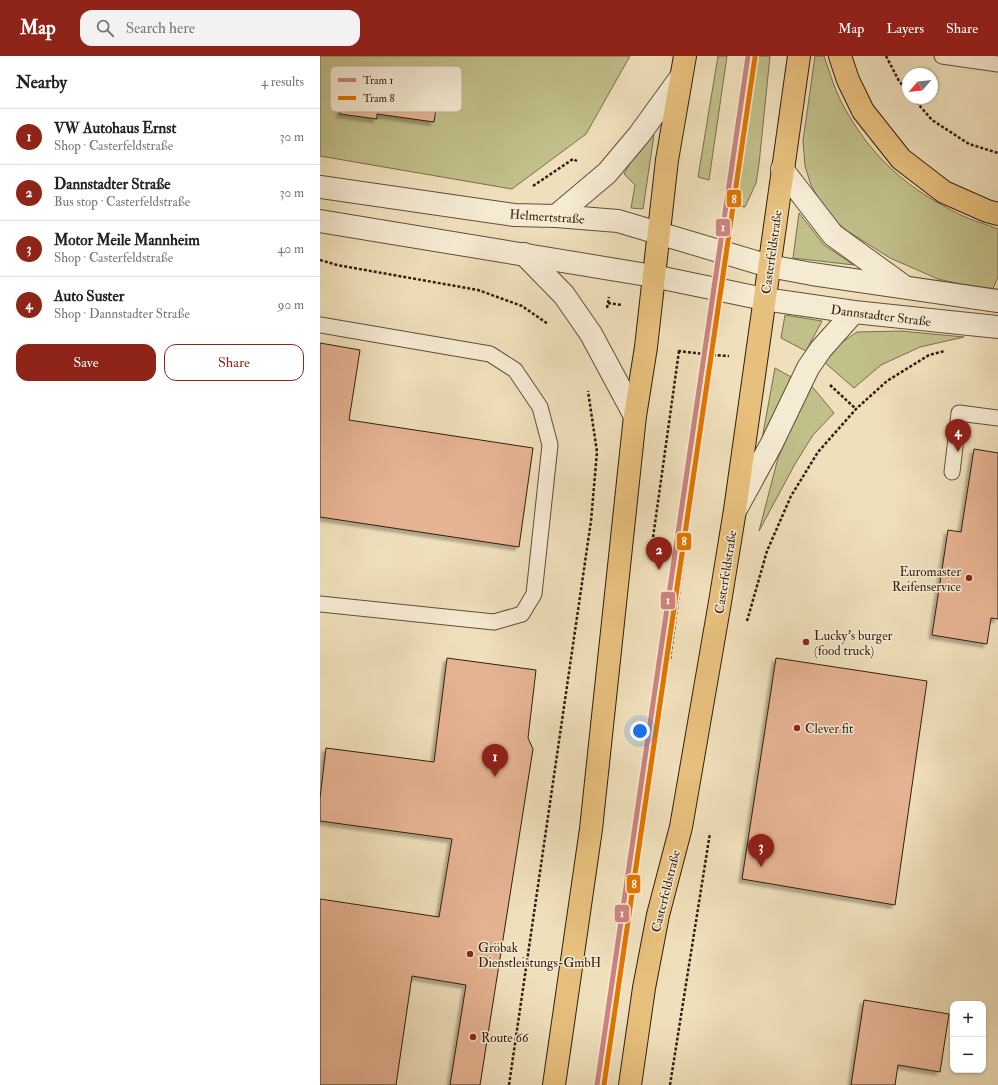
<!DOCTYPE html>
<html lang="en">
<head>
<meta charset="utf-8">
<style>
  :root { --surface:#fff; --page:#f2f2f2; --text:#222; --muted:#767676; --line:#e0e0e0; --accent:#8f2418 }
  body { margin:0; font-family:"IM FELL Double Pica",serif; background:var(--page); color:var(--text) }
  .controls { position:absolute; right:12px; bottom:12px; display:grid; overflow:hidden; border-radius:8px; box-shadow:0 1px 3px #0004 }
  .controls button { width:36px; height:36px; display:grid; place-items:center; padding:0; border:0; border-bottom:1px solid var(--line); background:var(--surface); color:var(--text); font:20px sans-serif }
  .compass { position:absolute; left:582px; top:12px; width:36px; height:36px; border-radius:50%; background:var(--surface); box-shadow:0 1px 3px #0004; rotate:242deg }
  .you { position:absolute; left:320px; top:675px; width:14px; height:14px; margin:-10px; border:3px solid #fff; border-radius:50%; background:#1a73e8; box-shadow:0 0 0 6px #1a73e833 }
  .badge { display:grid; place-items:center; width:26px; height:26px; border-radius:50%; background:var(--accent); color:#fff; font-size:13px; font-weight:700 }
  .pin { position:absolute; translate:-50% -33px; filter:drop-shadow(0 1px 2px #0008) }
  .pin::after { content:''; position:absolute; top:21px; width:14px; height:12px; background:inherit; clip-path:polygon(0 0,100% 0,50% 100%) }
  .list { margin:0; padding:0; list-style:none }
  h2 { display:flex; justify-content:space-between; align-items:center; height:52px; margin:0; padding:0 16px; font-size:17px }
  h2 small { font-size:13px; font-weight:400; color:var(--muted) }
  .list li { display:grid; grid-template-columns:26px 1fr auto; gap:12px; align-items:center; box-sizing:border-box; height:56px; padding:0 16px; border-top:1px solid var(--line) }
  .list b { display:block; font-size:15px; white-space:nowrap }
  .list p { margin:0; font-size:13px; white-space:nowrap; color:var(--muted) }
  .list em { font-size:13px; font-style:normal; color:var(--muted) }
  .actions { display:flex; gap:8px; padding:12px 16px }
  .actions a { flex:1; padding:9px 0; border:1px solid var(--accent); border-radius:12px; text-align:center; font-size:14px; color:var(--accent) }
  .actions .main { background:var(--accent); color:#fff }
  .icon { flex:none; width:22px; height:22px; fill:none; stroke:currentColor; stroke-width:2; stroke-linecap:round; stroke-linejoin:round }
  .map { position:relative; flex:none; width:678px; height:1029px; overflow:hidden }
  header { display:flex; align-items:center; gap:24px; box-sizing:border-box; height:56px; padding:0 20px; background:var(--accent); color:#fff }
  header strong { font-size:19px }
  nav { display:flex; gap:22px; margin-inline-start:auto; font-size:14px }
  .search { width:280px; height:36px; background:var(--page); display:flex; align-items:center; gap:10px; box-sizing:border-box; padding:0 14px; border-radius:12px; color:var(--muted); font-size:15px }
  main { display:flex }
  aside { flex:1; background:var(--surface) }
  .map>svg:first-child { display:block }
  .green { fill:#c1bf8a; stroke:#7a6e4d }
  .building { fill:#e6b392; stroke:#321e10; filter:url(#shadow) }
  .lines { fill:none; stroke-linecap:round; stroke-linejoin:round }
  .service-casing { stroke:#614e3a; stroke-width:17 }
  .minor-casing { stroke:#614e3a; stroke-width:24 }
  .tertiary-casing { stroke:#614e3a; stroke-width:24 }
  .primary-casing { stroke:#321e10; stroke-width:24 }
  .trunk-casing { stroke:#321e10; stroke-width:24 }
  .path { stroke:#321e10; stroke-width:2.5; stroke-dasharray:3 2; stroke-linecap:butt }
  .service { stroke:#f5ead2; stroke-width:15 }
  .minor { stroke:#f5ead2; stroke-width:22 }
  .tertiary { stroke:#f5ead2; stroke-width:22 }
  .primary { stroke:#e8c07d; stroke-width:22 }
  .trunk { stroke:#e8c07d; stroke-width:22 }
  .tram-1-casing { stroke:#f5ead2; stroke-width:8 }
  .tram-2-casing { stroke:#f5ead2; stroke-width:8 }
  .tram-1 { stroke:#cc827f; stroke-width:5 }
  .tram-2 { stroke:#e17600; stroke-width:5 }
  .poi-dot { fill:#8f2418; stroke:#f5ead2; stroke-width:1.5 }
  .labels { text-anchor:middle; stroke-width:3; stroke-linejoin:round; paint-order:stroke }
  .street-label { font-size:13px; fill:#321e10; stroke:#f5ead2 }
  .poi-label { font-size:13px; fill:#321e10; stroke:#f5ead2; text-anchor:start }
  .key { fill:#f5ead2; stroke:#baad98; stroke-width:1 }
  .key-label { font-size:11px; fill:#321e10 }
  .line-badge { stroke:#f5ead2; stroke-width:1.5 }
  .badge-label { font-size:11px; text-anchor:middle; font-weight:bold; fill:#fff }
</style>
</head>
<body>
<header>
<strong>Map</strong>
<div class="search"><svg class="icon" aria-label="search" viewBox="0 0 24 24"><circle cx="10" cy="10" r="6"/><path d="M15 15l6 6"/></svg>Search here</div>
<nav><a>Map</a><a>Layers</a><a>Share</a></nav>
</header>
<main>
<aside>
<h2>Nearby<small>4 results</small></h2>
<ul class="list">
<li><span class="badge">1</span><div><b>VW Autohaus Ernst</b><p>Shop · Casterfeldstraße</p></div><em>30 m</em></li>
<li><span class="badge">2</span><div><b>Dannstadter Straße</b><p>Bus stop · Casterfeldstraße</p></div><em>30 m</em></li>
<li><span class="badge">3</span><div><b>Motor Meile Mannheim</b><p>Shop · Casterfeldstraße</p></div><em>40 m</em></li>
<li><span class="badge">4</span><div><b>Auto Suster</b><p>Shop · Dannstadter Straße</p></div><em>90 m</em></li>
</ul>
<div class="actions"><a class="main">Save</a><a>Share</a></div>
</aside>
<div class="map">
<svg width="678" height="1029" viewBox="0 0 678 1029">
  <defs>
    <filter id="shadow"><feDropShadow dx="-3.5" dy="3.5" stdDeviation="1" flood-color="#0004"/></filter>
  </defs>
  <rect width="100%" height="100%" fill="#efdfba"/>
  <filter id="stains"><feTurbulence type="fractalNoise" baseFrequency=".005" numOctaves="4"/><feColorMatrix values="0 0 0 0 .2 0 0 0 0 .09 0 0 0 0 .02 0 0 0 .5 -.17"/></filter>
  <radialGradient id="worn" r=".72"><stop offset=".6" stop-color="#630" stop-opacity="0"/><stop offset="1" stop-color="#630" stop-opacity=".3"/></radialGradient>
  <g class="green">
    <path d="M 0,0 L 310,0 L 266,78 L 192,133 L 0,100 Z"/>
    <path d="M 398,0 L 407,0 L 389,124 L 378,121 Z"/>
    <path d="M 437,0 L 450,0 L 439,108 L 436,127 L 425,151 L 412,149 Z"/>
    <path d="M 495,0 L 504,0 C 510,17 515,35 524,51 C 552,102 589,134 641,159 C 653,165 666,168 678,173 L 678,221 L 672,235 L 618,223 L 570,202 L 526,174 L 513,163 L 500,145 L 491,129 L 485,110 L 483,85 Z"/>
    <path d="M 328,75 L 334,79 L 323,153 L 311,152 L 315,129 L 304,118 Z"/>
    <path d="M 479,157 L 504,189 L 534,209 L 473,202 Z"/>
    <path d="M 465,259 L 502,265 L 486,295 L 461,282 Z"/>
    <path d="M 581,275 L 644,281 L 600,291 L 561,309 L 534,332 L 503,305 L 515,291 L 537,276 Z"/>
    <path d="M 455,312 L 473,322 L 442,383 Z"/>
    <path d="M 490,328 L 514,357 L 493,379 L 475,408 L 439,475 L 458,402 Z"/>
  </g>
  <g class="building">
    <path d="M 24,22 L 76,30 L 77,23 L 104,26 L 103,29 L 119,31 L 114,66 L 57,58 L 57,63 L 20,58 Z"/>
    <path d="M 0,287 L 40,294 L 29,364 L 213,392 L 199,491 L 0,461 Z"/>
    <path d="M 654,393 L 678,397 L 678,563 L 671,562 L 667,588 L 612,579 L 628,474 L 641,476 Z"/>
    <path d="M 127,602 L 216,614 L 208,682 L 213,693 L 160,1029 L 130,1029 L 146,929 L 92,920 L 76,1029 L 0,1029 L 0,843 L 119,861 L 132,783 L 0,765 L 0,742 L 6,692 L 114,706 Z"/>
    <path d="M 456,602 L 607,625 L 575,849 L 422,823 Z"/>
    <path d="M 544,944 L 629,958 L 620,1016 L 578,1009 L 575,1029 L 531,1029 Z"/>
  </g>
  <g class="lines">
    <defs>
      <g id="service">
        <path d="M 622,0 L 678,8"/>
        <path d="M 0,269 L 170,298 L 195,314 L 220,351 L 230,389 L 214,538 L 202,558 L 174,566 L 0,548"/>
        <path d="M 632,416 L 639,357 L 678,362"/>
      </g>
      <g id="minor">
        <path d="M 462,113 L 513,179 L 582,229"/>
        <path d="M 449,210 L 492,218 L 678,245"/>
        <path d="M 444,243 L 534,256 L 678,271"/>
        <path d="M 416,453 L 452,387 L 488,312 L 501,293 L 534,256"/>
      </g>
      <g id="tertiary">
        <path d="M 0,131 L 194,159 L 236,160 L 298,165 L 449,210"/>
        <path d="M 236,160 L 287,117 L 319,79 L 361,21"/>
        <path d="M 0,165 L 333,220 L 444,243"/>
        <path d="M 204,198 L 244,239 L 271,278 L 315,360"/>
      </g>
      <g id="primary">
        <path d="M 234,1029 L 271,773 L 315,360 L 326,291 L 347,104 L 365,0"/>
        <path d="M 310,1029 L 324,932 L 338,859 L 361,771 L 400,546 L 415,454 L 479,0"/>
      </g>
      <path id="trunk" d="M 520,0 L 528,24 L 543,55 L 581,103 L 624,136 L 667,155 L 678,158"/>
    </defs>
    <use href="#service" class="service-casing"/>
    <use href="#minor" class="minor-casing"/>
    <use href="#tertiary" class="tertiary-casing"/>
    <use href="#primary" class="primary-casing"/>
    <use href="#trunk" class="trunk-casing"/>
    <g class="path">
      <path d="M 566,0 L 579,25 L 588,36"/>
      <path d="M 593,42 L 612,64 L 649,88 L 678,97"/>
      <path d="M 213,130 L 253,103 L 257,105"/>
      <path d="M 0,204 L 17,209 L 158,234 L 202,250 L 228,268"/>
      <path d="M 288,247 L 302,249"/>
      <path d="M 287,252 L 289,241"/>
      <path d="M 358,295 L 392,299 L 409,300"/>
      <path d="M 510,329 L 536,353"/>
      <path d="M 331,496 L 359,295"/>
      <path d="M 427,565 L 447,495 L 471,440 L 498,396 L 536,353 L 567,325 L 609,299 L 625,295"/>
      <path d="M 350,603 L 392,299"/>
      <path d="M 189,1029 L 271,465 L 277,396 L 268,335"/>
      <path d="M 350,1029 L 390,777"/>
    </g>
    <use href="#service" class="service"/>
    <use href="#minor" class="minor"/>
    <use href="#tertiary" class="tertiary"/>
    <use href="#primary" class="primary"/>
    <use href="#trunk" class="trunk"/>
    <defs>
      <path id="tram-1" d="M 277,1029 L 428,0"/>
      <path id="tram-2" d="M 284,1029 L 435,1"/>
    </defs>
    <use href="#tram-1" class="tram-1-casing"/>
    <use href="#tram-2" class="tram-2-casing"/>
    <use href="#tram-1" class="tram-1"/>
    <use href="#tram-2" class="tram-2"/>
  </g>
  <g class="poi-dot">
    <circle cx="649" cy="522" r="4"/>
    <circle cx="486" cy="586" r="4"/>
    <circle cx="477" cy="672" r="4"/>
    <circle cx="150" cy="898" r="4"/>
    <circle cx="153" cy="981" r="4"/>
  </g>
  <g class="labels">
    <g class="street-label">
      <text transform="translate(227 160) rotate(4)" y="5">Helmertstraße</text>
      <text transform="translate(451 196) rotate(-82)" y="5">Casterfeldstraße</text>
      <text transform="translate(561 259) rotate(7)" y="5">Dannstadter Straße</text>
      <text transform="translate(405 516) rotate(-81)" y="5">Casterfeldstraße</text>
      <text transform="translate(345 835) rotate(-76)" y="5">Casterfeldstraße</text>
    </g>
    <g class="poi-label">
      <text x="641" y="520" text-anchor="end">Euromaster<tspan x="641" dy="15">Reifenservice</tspan></text>
      <text x="494" y="584">Lucky's burger<tspan x="494" dy="15">(food truck)</tspan></text>
      <text x="485" y="677">Clever fit</text>
      <text x="158" y="896">Gröbak<tspan x="158" dy="15">Dienstleistungs-GmbH</tspan></text>
      <text x="161" y="986">Route 66</text>
    </g>
  </g>
  <rect x="10" y="10" width="132" height="46" rx="6" class="key"/>
  <rect x="18" y="22" width="18" height="4" fill="#cc827f"/>
  <rect x="18" y="40" width="18" height="4" fill="#e17600"/>
  <g class="key-label">
    <text x="43" y="28">Tram 1</text>
    <text x="43" y="46">Tram 8</text>
  </g>
  <g class="line-badge">
    <rect x="406" y="133" width="16" height="19" rx="4" fill="#e17600"/>
    <rect x="395" y="162" width="16" height="19" rx="4" fill="#cc827f"/>
    <rect x="356" y="476" width="16" height="19" rx="4" fill="#e17600"/>
    <rect x="340" y="535" width="16" height="19" rx="4" fill="#cc827f"/>
    <rect x="306" y="818" width="15" height="20" rx="4" fill="#e17600"/>
    <rect x="294" y="848" width="16" height="19" rx="4" fill="#cc827f"/>
  </g>
  <g class="badge-label">
    <text x="414" y="147">8</text>
    <text x="403" y="175">1</text>
    <text x="364" y="489">8</text>
    <text x="348" y="548">1</text>
    <text x="314" y="832">8</text>
    <text x="302" y="861">1</text>
  </g>
  <rect width="100%" height="100%" filter="url(#stains)"/>
  <rect width="100%" height="100%" fill="url(#worn)"/>
</svg>
<div class="controls">
<button>+</button>
<button>−</button>
</div>
<svg class="compass" viewBox="-18 -18 36 36"><path d="M0-13l5 13h-10z" fill="#e53935"/><path d="M0 13l5-13h-10z" fill="#767676"/></svg>
<div class="you"></div>
<div class="pin badge" style="left:175px;top:721px">1</div>
<div class="pin badge" style="left:339px;top:514px">2</div>
<div class="pin badge" style="left:441px;top:811px">3</div>
<div class="pin badge" style="left:638px;top:396px">4</div>
</div>
</main>
</body>
</html>
